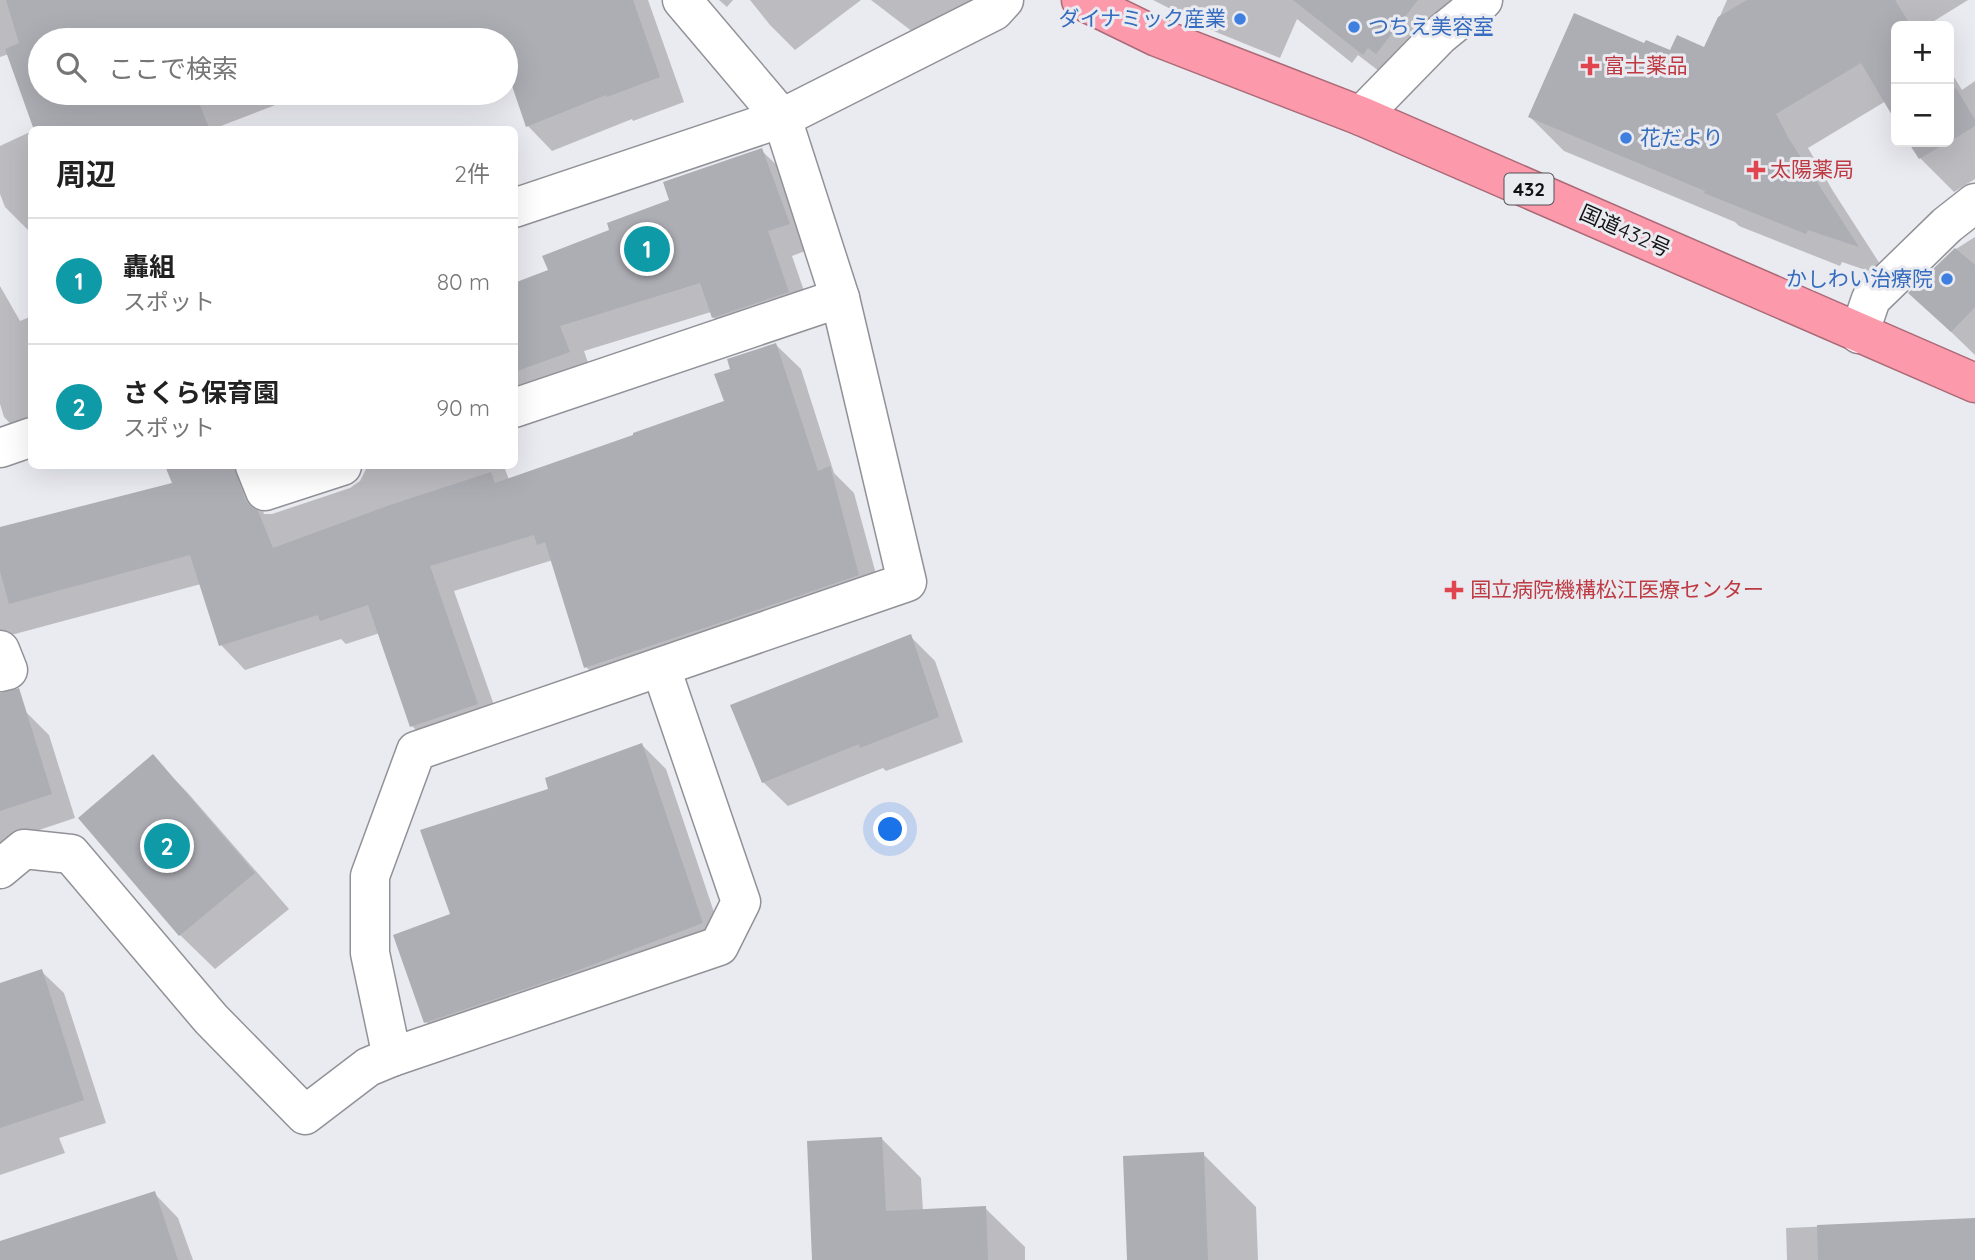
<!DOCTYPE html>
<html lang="ja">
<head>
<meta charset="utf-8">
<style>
  :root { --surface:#fff; --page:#f2f2f2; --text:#222; --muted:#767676; --line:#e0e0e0; --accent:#1a73e8 }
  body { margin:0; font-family:Quicksand,"Noto Sans JP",sans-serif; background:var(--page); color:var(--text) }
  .controls { position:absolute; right:21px; top:21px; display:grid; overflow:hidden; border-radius:10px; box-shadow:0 7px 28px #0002 }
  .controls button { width:63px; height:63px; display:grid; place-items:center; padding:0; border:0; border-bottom:2px solid var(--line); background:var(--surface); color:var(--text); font:35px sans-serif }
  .you { position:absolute; left:891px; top:830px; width:24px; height:24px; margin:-18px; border:5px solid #fff; border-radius:50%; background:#1a73e8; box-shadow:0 0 0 10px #1a73e833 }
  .badge { display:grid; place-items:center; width:46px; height:46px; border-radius:50%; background:var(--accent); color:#fff; font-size:23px; font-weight:700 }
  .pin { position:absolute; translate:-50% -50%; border:4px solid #fff; box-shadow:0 2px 7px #0006 }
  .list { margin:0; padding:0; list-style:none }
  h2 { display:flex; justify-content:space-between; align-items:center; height:91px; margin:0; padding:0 28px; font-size:30px }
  h2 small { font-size:23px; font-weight:400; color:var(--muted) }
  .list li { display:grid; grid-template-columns:46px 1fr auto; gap:21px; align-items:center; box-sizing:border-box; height:126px; padding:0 28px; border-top:2px solid var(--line) }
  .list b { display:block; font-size:26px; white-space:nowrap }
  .list p { margin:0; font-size:23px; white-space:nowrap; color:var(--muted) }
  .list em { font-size:23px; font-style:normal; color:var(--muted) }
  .icon { flex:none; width:38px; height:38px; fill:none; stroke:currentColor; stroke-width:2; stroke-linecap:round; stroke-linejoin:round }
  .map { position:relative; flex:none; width:1975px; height:1260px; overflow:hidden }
  .search { position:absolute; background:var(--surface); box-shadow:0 7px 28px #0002; left:28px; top:28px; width:490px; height:77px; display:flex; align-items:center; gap:18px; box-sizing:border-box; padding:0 24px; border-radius:38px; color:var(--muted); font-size:26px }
  .panel { position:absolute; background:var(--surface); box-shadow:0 7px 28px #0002; left:28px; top:126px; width:490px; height:343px; border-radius:10px }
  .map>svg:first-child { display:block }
  .shadow { fill:#0003; fill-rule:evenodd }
  .building { fill:#adadb4 }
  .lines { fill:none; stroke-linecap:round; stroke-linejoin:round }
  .street-casing { stroke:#919198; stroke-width:41 }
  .highway-casing { stroke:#aa6a76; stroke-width:41 }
  .street { stroke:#fff; stroke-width:38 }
  .highway { stroke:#fc99ab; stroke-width:38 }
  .shop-dot { fill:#3f7fe0; stroke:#eaeaf1; stroke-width:2.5 }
  .health-dot { fill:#e0444e; stroke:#eaeaf1; stroke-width:2.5 }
  .labels { text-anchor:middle; stroke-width:6; stroke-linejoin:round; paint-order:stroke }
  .shield { fill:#eaeaf1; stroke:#535357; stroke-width:2 }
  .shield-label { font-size:19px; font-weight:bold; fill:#121215 }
  .shop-label { font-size:21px; fill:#366cbe; stroke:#eaeaf1; text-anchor:end }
  .health-label { font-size:21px; fill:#be3a42; stroke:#eaeaf1; text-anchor:start }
  .street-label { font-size:21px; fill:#121215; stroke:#eaeaf1 }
</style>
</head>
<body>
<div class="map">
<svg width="1975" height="1260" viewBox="0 0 1975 1260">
  <rect width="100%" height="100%" fill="#eaeaf1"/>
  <g class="shadow">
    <path d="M 0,0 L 648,0 L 684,102 L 633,121 L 632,119 L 552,151 L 528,126 L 506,62 L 506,40 L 40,40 L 40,93 L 306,93 L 221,126 L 223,130 L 35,130 L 9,54 L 0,57 Z"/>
    <path d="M 719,0 L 733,0 L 727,7 Z"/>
    <path d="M 750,0 L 861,0 L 795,50 L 770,25 Z"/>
    <path d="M 871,0 L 978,0 L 926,42 Z"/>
    <path d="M 1153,0 L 1461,0 L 1388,78 L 1358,55 L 1352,63 L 1297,19 L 1280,58 L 1216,32 Z"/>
    <path d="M 1727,0 L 1968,0 L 1926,26 L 1896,26 L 1896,118 L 1886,101 L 1808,148 L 1833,191 L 1889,278 L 1842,262 L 1840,266 L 1739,226 L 1735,222 L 1564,151 L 1530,117 L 1645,45 L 1671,52 L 1705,50 Z"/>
    <path d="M 1949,69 L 1962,90 L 1975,81 L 1975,179 L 1954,192 L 1920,158 L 1910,142 L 1949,142 Z"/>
    <path d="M 32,131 L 32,231 L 30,232 L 5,207 L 0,194 L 0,146 Z"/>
    <path d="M 761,150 L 786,174 L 813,248 L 792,256 L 813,317 L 738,342 L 713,317 L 711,312 L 584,351 L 593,377 L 514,421 L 514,284 L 550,271 L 611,231 L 671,201 Z"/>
    <path d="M 1975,237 L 1975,355 L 1917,299 L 1956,249 Z"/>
    <path d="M 0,286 L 20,321 L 32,316 L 32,441 L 28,442 L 4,417 L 0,404 Z"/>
    <path d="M 776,345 L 801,369 L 834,473 L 854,493 L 883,600 L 611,691 L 586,667 L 553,560 L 454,591 L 502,728 L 437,751 L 412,726 L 380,633 L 346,644 L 341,639 L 245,670 L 221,645 L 201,584 L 0,638 L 0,528 L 174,484 L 167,466 L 504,466 L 509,480 L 726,402 L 732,370 ZM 361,469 L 366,469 L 360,481 L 350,488 L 272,514 L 264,514 L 259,500 Z"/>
    <path d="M 910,636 L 935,661 L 963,742 L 886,771 L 883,768 L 788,806 L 763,782 Z"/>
    <path d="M 25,711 L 49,735 L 75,818 L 0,843 L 0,719 Z"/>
    <path d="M 642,745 L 666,769 L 726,948 L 450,1046 L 426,1022 L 452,915 L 550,790 Z"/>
    <path d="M 152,757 L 187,792 L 289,909 L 215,969 L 180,935 Z"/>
    <path d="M 41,971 L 64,993 L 106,1123 L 59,1138 L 65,1153 L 0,1175 L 0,984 Z"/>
    <path d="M 882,1139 L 921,1178 L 923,1211 L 985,1208 L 1025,1247 L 1025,1260 L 814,1260 Z"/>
    <path d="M 1203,1154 L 1256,1207 L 1258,1260 L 1129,1260 Z"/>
    <path d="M 154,1193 L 178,1218 L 193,1260 L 26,1260 Z"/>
    <path d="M 1975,1220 L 1975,1260 L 1787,1260 L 1786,1228 Z"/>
  </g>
  <g class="building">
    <path d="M 6,0 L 633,0 L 660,77 L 607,97 L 606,95 L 526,127 L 506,68 L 506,40 L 40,40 L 40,93 L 195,93 L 210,130 L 34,130 L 5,49 L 19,43 Z"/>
    <path d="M 1293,0 L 1418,0 L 1376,54 L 1368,48 L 1363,55 Z"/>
    <path d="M 1747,0 L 1895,0 L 1911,26 L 1896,26 L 1896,122 L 1861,63 L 1776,114 L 1789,139 L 1859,247 L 1808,230 L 1806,234 L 1704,193 L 1705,191 L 1528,117 L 1574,13 L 1644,43 L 1646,40 L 1670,50 L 1677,35 L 1704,47 L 1718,17 Z"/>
    <path d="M 1949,87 L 1951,91 L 1956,88 L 1975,120 L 1975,126 L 1949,142 Z"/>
    <path d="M 1908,142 L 1948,142 L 1919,159 Z"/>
    <path d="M 762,148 L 790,224 L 768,231 L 789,292 L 712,318 L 700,283 L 560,326 L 570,352 L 514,372 L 514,283 L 548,270 L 542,256 L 609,230 L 607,223 L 669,200 L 663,182 Z"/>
    <path d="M 1955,248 L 1975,265 L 1975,307 L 1951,332 L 1908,293 Z"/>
    <path d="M 776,343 L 818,471 L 830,466 L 859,575 L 719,623 L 584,668 L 545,542 L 537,545 L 534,535 L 430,566 L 478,704 L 410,727 L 368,605 L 320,621 L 318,615 L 219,646 L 190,555 L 9,604 L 0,571 L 0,527 L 172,483 L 165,466 L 234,466 L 245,499 L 251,507 L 258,511 L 273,548 L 390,505 L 491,472 L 495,483 L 633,435 L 633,433 L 724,401 L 714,374 L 730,369 L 727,359 Z"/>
    <path d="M 911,634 L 939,717 L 860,748 L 859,744 L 762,783 L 730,705 Z"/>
    <path d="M 19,688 L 52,794 L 0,811 L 0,693 Z"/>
    <path d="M 642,743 L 703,923 L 560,977 L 424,1023 L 393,935 L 450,914 L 420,830 L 548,789 L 545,778 Z"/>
    <path d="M 153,754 L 255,873 L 179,936 L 78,818 Z"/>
    <path d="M 42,969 L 84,1100 L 0,1128 L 0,983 Z"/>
    <path d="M 882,1137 L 886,1211 L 986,1206 L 988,1260 L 812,1260 L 807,1141 Z"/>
    <path d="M 1204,1152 L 1208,1260 L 1127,1260 L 1123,1156 Z"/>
    <path d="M 155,1191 L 178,1260 L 0,1260 L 0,1241 Z"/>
    <path d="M 1975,1218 L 1975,1260 L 1818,1260 L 1817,1225 Z"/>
  </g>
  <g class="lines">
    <defs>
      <g id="street">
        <path d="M 1361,116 L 1440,35 L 1483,0"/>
        <path d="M 514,208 L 782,118 L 994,11 L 1004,0"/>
        <path d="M 1859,334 L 1871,299 L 1947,225 L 1975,203"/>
        <path d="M 514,408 L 840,298"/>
        <path d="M 0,448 L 32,437"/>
        <path d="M 255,466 L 265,491 L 342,466"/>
        <path d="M 0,650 L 8,670 L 0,672"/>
        <path d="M 0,869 L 24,849 L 71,854 L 211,1019 L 305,1115 L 368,1067 L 392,1057 L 719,946 L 741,902 L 661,668"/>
        <path d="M 392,1057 L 370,953 L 370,876 L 416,751 L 907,582 L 840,298 L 782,118 L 682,0"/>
      </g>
      <path id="highway" d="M 1081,0 L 1157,37 L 1361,116 L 1975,383"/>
    </defs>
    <use href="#street" class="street-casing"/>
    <use href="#highway" class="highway-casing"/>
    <use href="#street" class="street"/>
    <use href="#highway" class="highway"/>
  </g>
  <g class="shop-dot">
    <circle cx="1240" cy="19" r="7"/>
    <circle cx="1354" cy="27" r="7"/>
    <circle cx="1626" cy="138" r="7"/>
    <circle cx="1947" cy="279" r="7"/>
  </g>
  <g class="health-dot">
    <path d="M1586.5 55.5h7v7h7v7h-7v7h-7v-7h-7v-7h7z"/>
    <path d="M1752.5 159.5h7v7h7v7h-7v7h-7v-7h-7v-7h7z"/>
    <path d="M1450.5 579.5h7v7h7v7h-7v7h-7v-7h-7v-7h7z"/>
  </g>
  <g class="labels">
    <rect class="shield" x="1504.5" y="173.5" width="49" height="31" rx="5"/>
    <g class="shield-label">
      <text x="1529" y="196">432</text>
    </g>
    <g class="shop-label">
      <text x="1226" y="26">ダイナミック産業</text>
      <text x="1368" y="34" text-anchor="start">つちえ美容室</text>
      <text x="1640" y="145" text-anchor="start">花だより</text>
      <text x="1933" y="286">かしわい治療院</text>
    </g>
    <g class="health-label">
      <text x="1604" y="73">富士薬品</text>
      <text x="1770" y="177">太陽薬局</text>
      <text x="1470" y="597">国立病院機構松江医療センター</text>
    </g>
    <g class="street-label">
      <text transform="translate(1625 231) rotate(24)" y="7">国道432号</text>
    </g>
  </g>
</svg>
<div class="controls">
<button>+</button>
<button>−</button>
</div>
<div class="you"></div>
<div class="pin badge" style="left:647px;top:249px;background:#0f9aa8">1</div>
<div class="pin badge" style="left:167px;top:846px;background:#0f9aa8">2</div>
<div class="search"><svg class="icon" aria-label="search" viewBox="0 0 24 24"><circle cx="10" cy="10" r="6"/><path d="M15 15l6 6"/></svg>ここで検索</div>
<section class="panel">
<h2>周辺<small>2件</small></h2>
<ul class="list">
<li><span class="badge" style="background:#0f9aa8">1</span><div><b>轟組</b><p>スポット</p></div><em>80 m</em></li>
<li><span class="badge" style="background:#0f9aa8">2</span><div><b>さくら保育園</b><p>スポット</p></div><em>90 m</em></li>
</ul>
</section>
</div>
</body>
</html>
